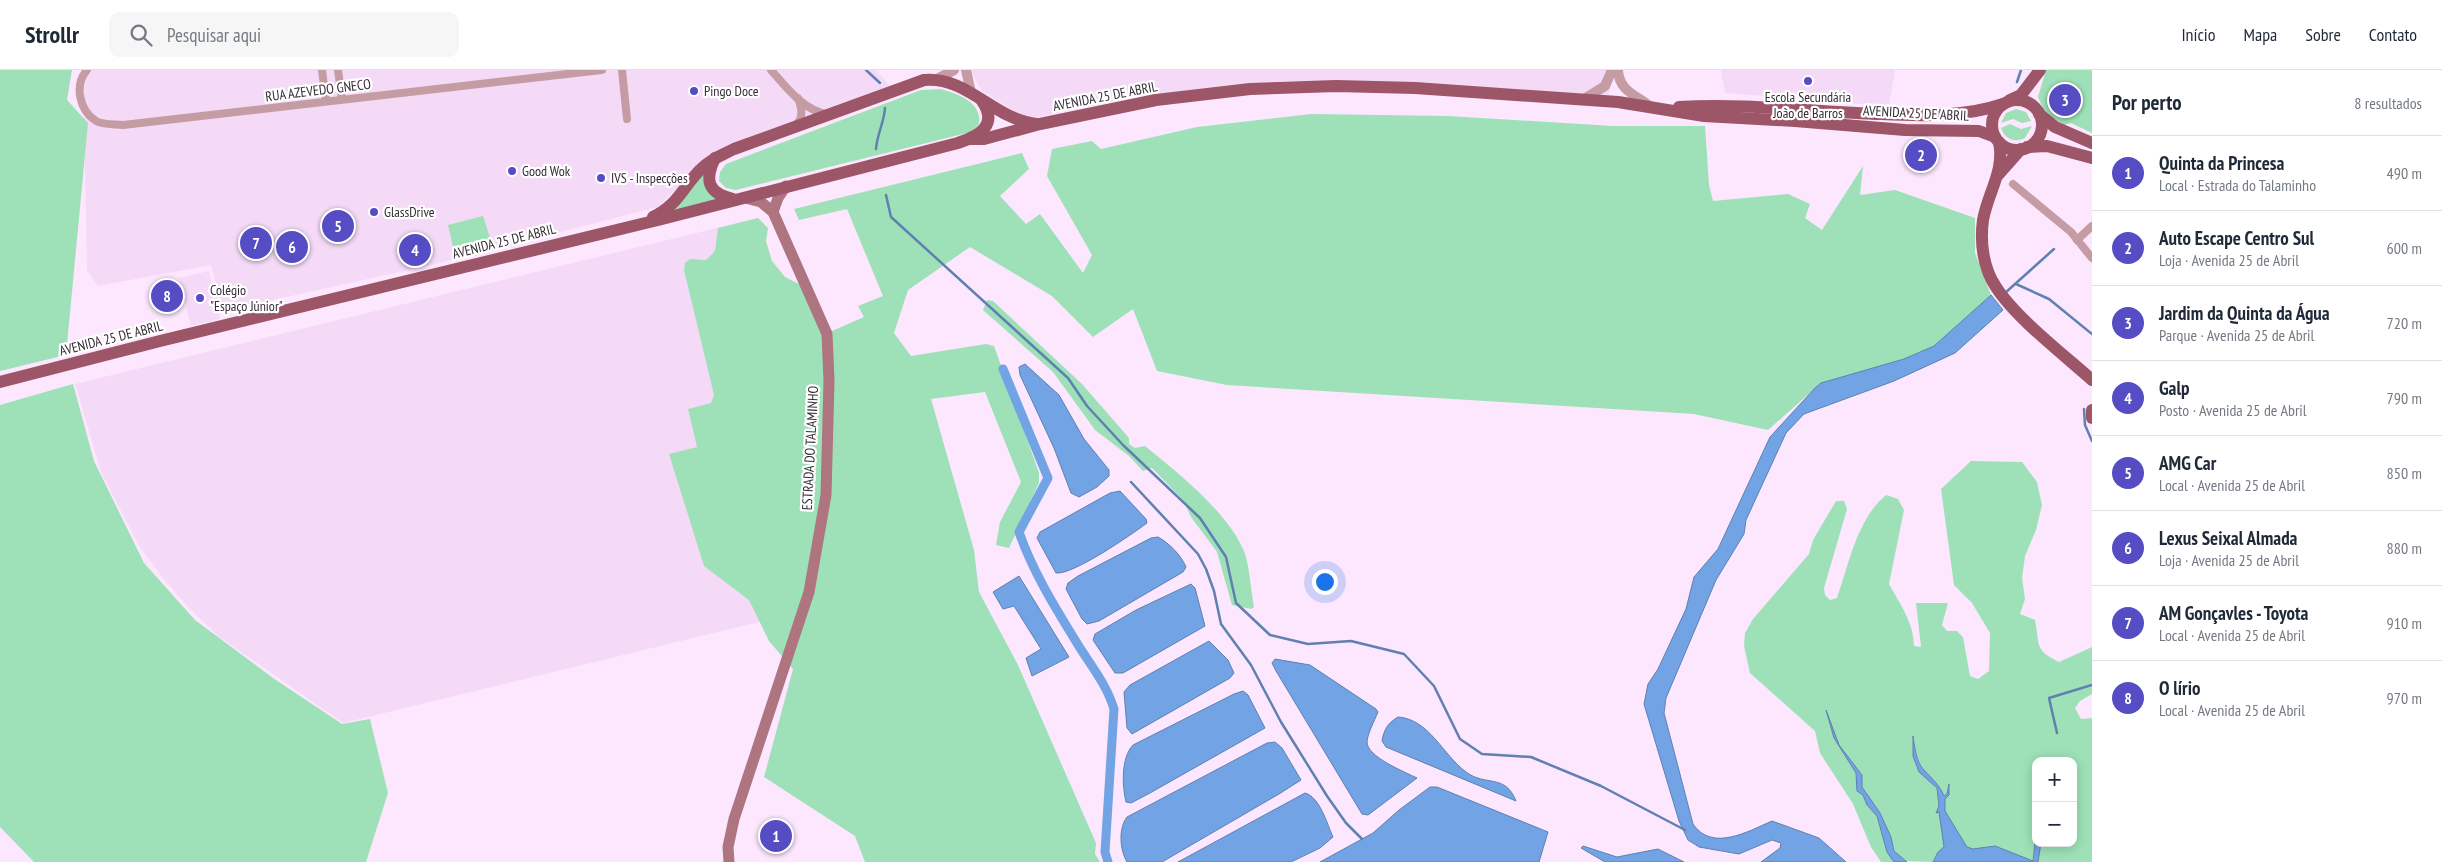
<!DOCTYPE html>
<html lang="pt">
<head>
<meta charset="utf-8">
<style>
  :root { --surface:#fff; --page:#f6f6f7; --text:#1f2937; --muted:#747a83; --line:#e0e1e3; --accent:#564cc3 }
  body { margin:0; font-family:"PT Sans Narrow",sans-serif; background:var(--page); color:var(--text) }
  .controls { position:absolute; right:15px; bottom:15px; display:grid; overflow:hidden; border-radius:10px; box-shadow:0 2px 12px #0003 }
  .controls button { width:45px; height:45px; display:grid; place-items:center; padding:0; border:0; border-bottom:1px solid var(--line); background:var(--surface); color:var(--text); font:25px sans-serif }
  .you { position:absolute; left:1324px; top:511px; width:18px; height:18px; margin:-12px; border:4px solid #fff; border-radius:50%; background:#1a73e8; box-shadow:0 0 0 8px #1a73e833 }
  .badge { display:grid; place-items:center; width:32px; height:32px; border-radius:50%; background:var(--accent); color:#fff; font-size:16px; font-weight:700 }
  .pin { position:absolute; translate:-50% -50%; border:2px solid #fff; box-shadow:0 1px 5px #0006 }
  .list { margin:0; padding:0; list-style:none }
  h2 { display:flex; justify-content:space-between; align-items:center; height:65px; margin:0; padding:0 20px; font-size:21px }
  h2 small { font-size:16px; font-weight:400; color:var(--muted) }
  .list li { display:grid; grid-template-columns:32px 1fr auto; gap:15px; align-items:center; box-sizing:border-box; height:75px; padding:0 20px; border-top:1px solid var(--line) }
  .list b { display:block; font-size:19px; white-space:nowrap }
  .list p { margin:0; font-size:16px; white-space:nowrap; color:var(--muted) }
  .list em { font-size:16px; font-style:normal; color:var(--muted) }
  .icon { flex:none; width:28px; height:28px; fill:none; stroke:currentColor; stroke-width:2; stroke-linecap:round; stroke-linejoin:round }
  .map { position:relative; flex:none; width:2092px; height:792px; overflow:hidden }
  header { display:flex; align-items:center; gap:30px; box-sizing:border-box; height:70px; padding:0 25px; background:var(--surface); border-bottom:1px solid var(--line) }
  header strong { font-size:24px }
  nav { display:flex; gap:28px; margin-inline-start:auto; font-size:18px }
  .search { width:350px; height:45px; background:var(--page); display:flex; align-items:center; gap:12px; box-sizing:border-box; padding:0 18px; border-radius:10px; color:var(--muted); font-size:19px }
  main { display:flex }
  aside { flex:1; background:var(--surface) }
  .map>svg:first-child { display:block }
  .built { fill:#f4daf7 }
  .green { fill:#9ee1b8 }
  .water { fill:#71a3e5; stroke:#5f80b0 }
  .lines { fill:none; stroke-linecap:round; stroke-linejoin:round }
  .stream { stroke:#5f80b0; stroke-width:2.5 }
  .canal { stroke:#71a3e5; stroke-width:9 }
  .minor { stroke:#c59ca4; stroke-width:8 }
  .tertiary { stroke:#c59ca4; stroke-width:10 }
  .secondary { stroke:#ae7480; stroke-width:11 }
  .primary { stroke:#9c5667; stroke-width:12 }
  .poi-dot { fill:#564cc3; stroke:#fff; stroke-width:2 }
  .labels { text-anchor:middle; stroke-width:4.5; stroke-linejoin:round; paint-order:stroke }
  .street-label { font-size:14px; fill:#352d35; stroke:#fff }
  .poi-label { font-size:14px; fill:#352d35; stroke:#fff; text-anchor:start }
</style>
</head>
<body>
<header>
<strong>Strollr</strong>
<div class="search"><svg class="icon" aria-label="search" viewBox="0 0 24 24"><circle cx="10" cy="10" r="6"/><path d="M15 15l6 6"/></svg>Pesquisar aqui</div>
<nav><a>Início</a><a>Mapa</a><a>Sobre</a><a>Contato</a></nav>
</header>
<main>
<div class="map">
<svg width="2092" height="792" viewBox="0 0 2092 792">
  <rect width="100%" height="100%" fill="#fce7fe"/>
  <g class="built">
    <path d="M 83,0 L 876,0 L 890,16 L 709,86 L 658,137 L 431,195 L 224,241 L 211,195 L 98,216 L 87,200 Z"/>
    <path d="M 970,0 L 1614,0 L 1609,25 L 1406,13 L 1282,11 L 1229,15 L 1129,28 L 1033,48 L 1019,44 L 982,21 Z"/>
    <path d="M 1721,0 L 1895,0 L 1889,36 L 1725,23 Z"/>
    <path d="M 758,148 L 771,549 L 343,653 L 217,565 L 188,537 L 162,507 L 139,476 L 101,402 L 75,314 Z"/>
    <path d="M 209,201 L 220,249 L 191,256 L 179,208 Z"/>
  </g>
  <g class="green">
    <path d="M 0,0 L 72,0 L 67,30 L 88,53 L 66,285 L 0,301 Z"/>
    <path d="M 2046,0 L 2092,0 L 2092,63 L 2071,53 L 2064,55 L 2045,43 L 2038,27 Z"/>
    <path d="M 941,19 C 958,24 982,32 979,54 L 971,62 L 736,120 L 726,118 L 719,111 L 720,102 L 726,94 L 921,20 Z"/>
    <path d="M 2016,39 L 2026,42 L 2031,51 L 2022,53 L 2013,49 L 2001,53 L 2006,43 Z"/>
    <path d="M 1311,44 L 1448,46 L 1613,56 L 1705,56 L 1709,115 L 1713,131 L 1788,124 L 1810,134 L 1805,148 L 1822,160 L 1863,96 L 1860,125 L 1895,120 L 1975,148 L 1975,183 L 1991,225 L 1934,276 L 1904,289 L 1821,313 L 1768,360 L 1694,344 L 1227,315 L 1157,301 L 1133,239 L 1093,267 L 1052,226 L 970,177 L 908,220 L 894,263 L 911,286 L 986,274 L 994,276 L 1039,403 L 1039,413 L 1009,478 L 996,475 L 1000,452 L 1021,412 L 985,322 L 931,329 L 974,480 L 979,522 L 1018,595 L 1096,773 L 1095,784 L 1100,792 L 865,792 L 855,766 L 764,707 L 793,599 L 769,571 L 749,530 L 704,496 L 669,384 L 697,377 L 688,339 L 711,333 L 714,325 L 684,200 L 685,193 L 690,189 L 706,190 L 715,181 L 718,158 L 758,148 L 768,158 L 766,171 L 772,191 L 785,207 L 799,214 L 832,261 L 864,247 L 858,236 L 883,226 L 847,139 L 799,150 L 794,139 L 1022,83 L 1029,99 L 1000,126 L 1026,154 L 1040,144 L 1083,203 L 1092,185 L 1047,106 L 1052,79 L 1092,71 L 1101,79 L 1197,57 Z"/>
    <path d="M 2010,54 L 2021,59 L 2032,56 L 2025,68 C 2014,73 2005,69 2001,58 Z"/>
    <path d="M 703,102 L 718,129 L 672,141 Z"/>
    <path d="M 483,146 L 494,180 L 474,186 L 453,177 L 448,155 Z"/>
    <path d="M 987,230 L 993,231 L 1082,314 L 1129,368 L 1129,374 L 1135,378 L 1145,376 C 1176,401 1234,447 1246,487 C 1250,503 1251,520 1254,537 L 1251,539 L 1232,535 L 1217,482 L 1191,447 L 1183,430 L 1152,398 L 1143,401 L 1129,386 L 1095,360 L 1053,302 L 983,240 Z"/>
    <path d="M 73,314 L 94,391 L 144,493 L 195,550 L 273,608 L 342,654 L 370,649 L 388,723 L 366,792 L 34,792 L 0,757 L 0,335 Z"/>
    <path d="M 1971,391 L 2022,392 L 2037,412 L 2042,435 L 2036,460 L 2025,486 L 2022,508 L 2025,529 L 2020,544 L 2035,550 C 2040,575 2034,580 2059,592 L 2092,577 L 2092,624 L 2080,631 L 2075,638 L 2081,649 L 2092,648 L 2092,792 L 2038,792 L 2041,773 L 2073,773 L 2073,691 L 2058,691 L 2058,685 L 2057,691 L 2036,691 L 2036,763 L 2033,791 L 1995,776 L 1973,779 L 1967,777 L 1945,741 L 1945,729 L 1949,725 L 1948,718 L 1947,724 L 1944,726 C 1938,711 1931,710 1923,698 C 1917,689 1915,679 1914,668 C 1913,700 1918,696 1937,718 L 1944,777 L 1938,782 L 1933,792 L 1904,791 L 1894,781 L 1891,767 L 1880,743 L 1862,717 L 1862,705 L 1839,675 L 1828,647 L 1834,668 L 1856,703 L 1857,721 L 1863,725 L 1867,735 L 1877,746 L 1887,782 L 1894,792 L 1881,792 L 1871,777 L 1853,734 L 1820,683 L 1815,661 L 1750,603 L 1744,576 L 1745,563 L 1753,549 L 1809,484 L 1813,470 L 1836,431 L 1844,431 L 1847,439 L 1824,518 L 1825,525 L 1830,530 L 1837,528 C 1849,494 1857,449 1886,425 L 1898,429 L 1904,440 L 1889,514 C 1900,534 1914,553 1914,576 L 1921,577 L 1916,533 L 1948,533 L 1942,555 L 1947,561 L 1957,561 L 1963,567 L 1970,606 L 1978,609 L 1989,601 L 1990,563 L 1972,533 L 1954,515 L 1941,419 Z"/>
  </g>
  <g class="water">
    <path d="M 1991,225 L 2003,240 L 1955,283 L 1894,311 L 1804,344 L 1786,363 L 1746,450 L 1744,464 L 1716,510 L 1666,628 L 1664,643 L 1693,754 C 1712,782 1747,762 1772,751 L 1819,768 L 1846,792 L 1761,792 L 1780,778 L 1781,773 L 1772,770 L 1739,784 L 1699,777 L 1688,770 L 1679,751 L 1644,634 L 1648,614 L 1658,599 L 1686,539 L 1694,507 L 1718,479 L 1770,367 L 1815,318 L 1821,313 L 1904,289 L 1934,276 Z"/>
    <path d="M 1025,294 L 1059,325 L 1084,369 L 1109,400 L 1109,406 L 1097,417 L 1079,427 L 1071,423 L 1054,378 L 1020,305 L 1019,297 Z"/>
    <path d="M 1120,421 L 1146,449 L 1147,453 C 1131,465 1073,505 1056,503 L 1037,468 L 1040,462 L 1110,423 Z"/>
    <path d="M 1158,467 C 1169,473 1181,485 1186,497 L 1183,502 L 1099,551 L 1087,554 L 1082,549 L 1066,519 L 1068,513 L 1078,506 L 1151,468 Z"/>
    <path d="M 1019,506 L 1069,587 L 1032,606 L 1026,588 L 1041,579 L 1014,536 L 1003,539 L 993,522 Z"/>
    <path d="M 1191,514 L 1195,518 L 1205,556 L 1123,603 L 1115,603 L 1093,570 L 1095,564 L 1136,540 Z"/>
    <path d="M 1209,571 L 1228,590 L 1234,603 L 1230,608 L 1132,664 L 1127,658 L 1124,622 L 1130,615 Z"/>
    <path d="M 1275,589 L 1310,595 L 1376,639 L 1378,642 C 1374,652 1368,662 1367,672 C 1367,687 1405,702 1417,708 L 1368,745 L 1362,744 L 1276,601 L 1272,593 Z"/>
    <path d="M 1243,621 L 1248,625 L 1265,658 L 1150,723 L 1131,733 L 1126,732 C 1122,715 1121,688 1133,675 L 1234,624 Z"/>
    <path d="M 1826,640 L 1839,675 L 1862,705 L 1862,717 L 1880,743 L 1891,767 L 1894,781 L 1907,792 L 1894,792 L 1887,782 L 1877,746 L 1867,735 L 1863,725 L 1857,721 L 1856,703 L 1834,668 Z"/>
    <path d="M 1398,647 C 1429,649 1443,685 1466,702 C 1486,717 1505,703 1516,731 L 1386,677 L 1382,671 C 1384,659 1388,653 1398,647 Z"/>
    <path d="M 1913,666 C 1915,678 1916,691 1924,700 C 1933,710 1939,714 1944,726 L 1947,724 L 1949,714 L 1949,725 L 1945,729 L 1945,741 L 1967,777 L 1973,779 L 1995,776 L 2033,791 L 2036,764 L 2036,773 L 2041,773 L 2038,792 L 1933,792 L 1938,782 L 1944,777 L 1939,742 L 1936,743 L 1939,736 L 1937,718 L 1919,702 L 1913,686 Z"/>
    <path d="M 1275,672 L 1282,678 L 1301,710 L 1279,724 L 1162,792 L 1127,792 C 1120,780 1118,759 1127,747 L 1267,673 Z"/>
    <path d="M 1430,717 L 1437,717 L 1548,762 L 1539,792 L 1320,792 L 1373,763 L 1399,740 Z"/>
    <path d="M 1305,723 C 1320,727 1327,754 1333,767 L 1320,778 L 1291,792 L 1178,792 Z"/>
    <path d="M 1583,776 L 1617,787 L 1658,779 L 1684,792 L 1605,792 L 1581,778 Z"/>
  </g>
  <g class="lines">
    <g class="stream">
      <path d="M 866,0 L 880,13"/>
      <path d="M 2017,12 L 2021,0"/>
      <path d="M 876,79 C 877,64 884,53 885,38"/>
      <path d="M 886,125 L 891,147 L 1068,308 L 1087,336 L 1123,375 L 1200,448 L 1226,487 L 1236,533 L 1270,565 L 1308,574 L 1351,571 L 1404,584 L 1434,616 L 1460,669 L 1482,684 L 1531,687 L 1601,716 L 1685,760"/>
      <path d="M 2016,214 L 2049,229 L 2092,264"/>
      <path d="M 2005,223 L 2054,179"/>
      <path d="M 2084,339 L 2085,355 L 2092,371"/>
      <path d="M 1131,412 L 1198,484 L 1206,499 L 1214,521 L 1221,554 L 1251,595 L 1281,652 L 1327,726 L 1346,753 L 1362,769"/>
      <path d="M 2057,663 L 2049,628 L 2092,615"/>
    </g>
    <path class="canal" d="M 1003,299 L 1048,408 L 1019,462 C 1033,503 1058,542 1080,578 C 1093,598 1107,616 1114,639 L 1105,782 L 1108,792"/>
    <g class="minor">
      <path d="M 87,0 C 74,15 79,40 96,51 C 102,55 115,54 123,55 L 602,0"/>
      <path d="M 322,0 L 326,31"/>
      <path d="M 338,0 L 342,29"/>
      <path d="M 622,0 L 627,49"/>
      <path d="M 771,0 C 786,17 804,41 827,44"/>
      <path d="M 795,56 C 804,48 802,39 798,28"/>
      <path d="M 2013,114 L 2071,162 L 2092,188"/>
      <path d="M 2077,170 L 2092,156"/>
    </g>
    <g class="tertiary">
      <path d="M 966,0 L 971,23"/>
      <path d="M 1618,0 C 1619,21 1636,25 1651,37"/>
      <path d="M 937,9 L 954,0"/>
      <path d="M 1584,29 L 1605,16 L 1612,0"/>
    </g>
    <g class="secondary">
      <path d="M 773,142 L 778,128 L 786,116"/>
      <path d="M 729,792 L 728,777 L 734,749 L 809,522 L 826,425 L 829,311 L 827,264 L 773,142 L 761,132 L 745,128"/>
    </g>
    <g class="primary">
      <path d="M 2010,30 L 2021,25 L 2040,0"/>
      <circle cx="2017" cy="55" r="25"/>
      <path d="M 1679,37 C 1747,33 1814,42 1882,44 C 1921,46 1965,47 2003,34"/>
      <path d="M 2039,44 L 2055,57 L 2092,73"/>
      <path d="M 970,69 L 984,69 L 1040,54 L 1156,30 L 1250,19 L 1336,16 L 1415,18 L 1618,32 L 1704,46 L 1795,51 L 1905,60 L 1979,61 L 1995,67"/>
      <path d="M 1999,72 C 2005,101 1988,122 1983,150 C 1980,172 1983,198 1996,217 C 2015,247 2064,285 2092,310"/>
      <path d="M 2027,77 L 2047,76 L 2092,88"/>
      <path d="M 715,88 C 704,111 708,123 733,129"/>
      <path d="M 1998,105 L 2021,79"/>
      <path d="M 653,147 C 678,135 682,118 700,100 C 709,90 722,85 734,79 L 924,10 C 968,6 994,50 1037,54"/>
      <path d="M 0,312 L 160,271 L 662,149 L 958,73 C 979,66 999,55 982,31"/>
      <path d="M 2092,340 L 2092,348"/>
    </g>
  </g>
  <g class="poi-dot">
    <circle cx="1808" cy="11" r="5"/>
    <circle cx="694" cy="21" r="5"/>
    <circle cx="512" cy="101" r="5"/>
    <circle cx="601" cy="108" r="5"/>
    <circle cx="374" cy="142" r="5"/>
    <circle cx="200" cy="228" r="5"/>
  </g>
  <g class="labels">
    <g class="street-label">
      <text transform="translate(318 20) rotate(-7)" y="5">RUA AZEVEDO GNECO</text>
      <text transform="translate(1105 26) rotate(-11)" y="5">AVENIDA 25 DE ABRIL</text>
      <text transform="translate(1916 43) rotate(3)" y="5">AVENIDA 25 DE ABRIL</text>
      <text transform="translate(504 171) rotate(-14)" y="5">AVENIDA 25 DE ABRIL</text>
      <text transform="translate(111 268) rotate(-14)" y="5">AVENIDA 25 DE ABRIL</text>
      <text transform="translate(810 378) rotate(-87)" y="5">ESTRADA DO TALAMINHO</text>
    </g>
    <g class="poi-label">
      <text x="704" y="26">Pingo Doce</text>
      <text x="1808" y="32" text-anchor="middle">Escola Secundária<tspan x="1808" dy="16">João de Barros</tspan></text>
      <text x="522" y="106">Good Wok</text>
      <text x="611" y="113">IVS - Inspecções</text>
      <text x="384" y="147">GlassDrive</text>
      <text x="210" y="225">Colégio<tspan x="210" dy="16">"Espaço Júnior"</tspan></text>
    </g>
  </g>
</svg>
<div class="controls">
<button>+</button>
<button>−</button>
</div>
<div class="you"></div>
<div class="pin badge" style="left:776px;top:766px">1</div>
<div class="pin badge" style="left:1921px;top:85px">2</div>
<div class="pin badge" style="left:2065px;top:30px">3</div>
<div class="pin badge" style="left:415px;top:180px">4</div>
<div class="pin badge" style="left:338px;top:156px">5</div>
<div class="pin badge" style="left:292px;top:177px">6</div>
<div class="pin badge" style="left:256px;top:173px">7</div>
<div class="pin badge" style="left:167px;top:226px">8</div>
</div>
<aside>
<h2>Por perto<small>8 resultados</small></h2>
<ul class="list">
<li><span class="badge">1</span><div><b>Quinta da Princesa</b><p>Local · Estrada do Talaminho</p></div><em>490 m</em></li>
<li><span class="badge">2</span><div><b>Auto Escape Centro Sul</b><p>Loja · Avenida 25 de Abril</p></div><em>600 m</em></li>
<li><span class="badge">3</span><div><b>Jardim da Quinta da Água</b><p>Parque · Avenida 25 de Abril</p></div><em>720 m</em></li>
<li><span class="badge">4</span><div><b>Galp</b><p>Posto · Avenida 25 de Abril</p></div><em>790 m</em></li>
<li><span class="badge">5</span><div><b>AMG Car</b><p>Local · Avenida 25 de Abril</p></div><em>850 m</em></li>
<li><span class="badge">6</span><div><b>Lexus Seixal Almada</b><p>Loja · Avenida 25 de Abril</p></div><em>880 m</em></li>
<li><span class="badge">7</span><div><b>AM Gonçavles - Toyota</b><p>Local · Avenida 25 de Abril</p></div><em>910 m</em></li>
<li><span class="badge">8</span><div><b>O lírio</b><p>Local · Avenida 25 de Abril</p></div><em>970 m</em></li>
</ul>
</aside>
</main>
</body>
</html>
